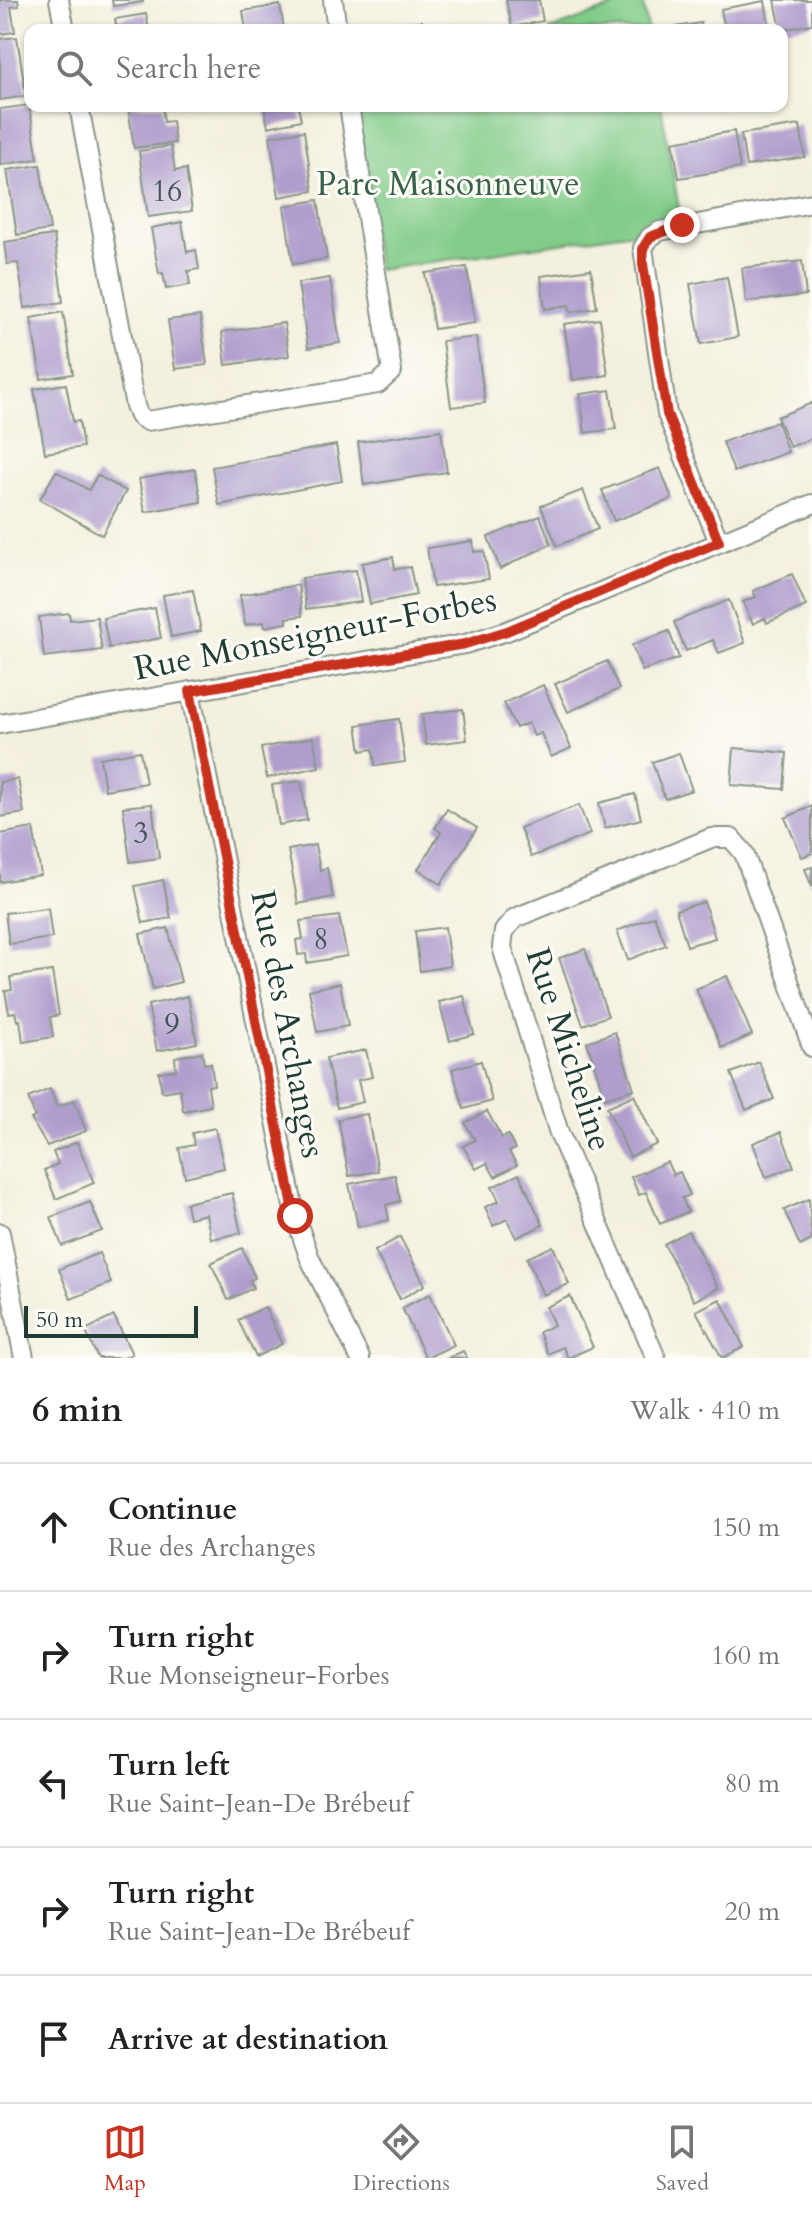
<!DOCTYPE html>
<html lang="en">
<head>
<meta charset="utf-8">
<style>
  :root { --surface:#fff; --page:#f6f6f6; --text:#222; --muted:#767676; --line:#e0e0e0; --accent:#c8321e }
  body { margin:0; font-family:Cardo,serif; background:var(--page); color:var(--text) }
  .scale { position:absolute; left:24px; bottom:20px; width:174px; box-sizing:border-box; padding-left:8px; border:4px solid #1f3d34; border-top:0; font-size:22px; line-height:28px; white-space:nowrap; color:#1f3d34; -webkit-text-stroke:6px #fdfcf7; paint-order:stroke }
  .stop { position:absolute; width:24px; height:24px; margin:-18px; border:6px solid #c8321e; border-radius:50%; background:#fff }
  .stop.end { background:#c8321e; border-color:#fff; box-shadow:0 2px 8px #0008 }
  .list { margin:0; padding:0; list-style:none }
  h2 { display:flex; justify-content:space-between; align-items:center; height:104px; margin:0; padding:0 32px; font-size:34px }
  h2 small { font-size:26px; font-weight:400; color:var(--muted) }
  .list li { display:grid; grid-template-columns:52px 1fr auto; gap:24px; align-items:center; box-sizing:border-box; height:128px; padding:0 32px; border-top:2px solid var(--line) }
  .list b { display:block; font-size:30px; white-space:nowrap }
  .list p { margin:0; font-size:26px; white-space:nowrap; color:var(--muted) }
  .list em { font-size:26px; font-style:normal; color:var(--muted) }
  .icon { flex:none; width:44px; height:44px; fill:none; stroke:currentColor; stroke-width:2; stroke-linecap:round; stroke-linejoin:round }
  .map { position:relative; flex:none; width:812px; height:1358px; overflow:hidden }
  .search { position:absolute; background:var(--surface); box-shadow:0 2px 6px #0004; left:24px; right:24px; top:24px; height:88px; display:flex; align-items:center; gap:20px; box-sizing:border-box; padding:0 28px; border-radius:16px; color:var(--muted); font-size:30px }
  .sheet { height:744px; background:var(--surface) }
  nav { display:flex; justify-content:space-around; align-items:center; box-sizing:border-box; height:112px; border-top:2px solid var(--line); background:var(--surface); font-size:22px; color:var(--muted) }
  nav a { display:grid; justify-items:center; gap:4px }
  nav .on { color:var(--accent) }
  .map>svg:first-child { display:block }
  .park { fill:#82cc89; stroke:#50845e; stroke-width:2 }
  .building { fill:#af9ecd }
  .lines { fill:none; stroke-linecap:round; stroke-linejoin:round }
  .minor-casing { stroke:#8a9689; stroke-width:22 }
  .minor { stroke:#fff; stroke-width:18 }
  .route { stroke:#c8321e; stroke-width:10 }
  .labels { text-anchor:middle; stroke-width:6; stroke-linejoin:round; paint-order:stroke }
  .number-label { font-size:30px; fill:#43555a }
  .park-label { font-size:34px; fill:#386149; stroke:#fdfcf7 }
  .street-label { font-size:34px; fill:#1f3d34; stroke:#fdfcf7 }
</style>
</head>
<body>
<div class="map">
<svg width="812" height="1358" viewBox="0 0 812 1358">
  <rect width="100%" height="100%" fill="#fdfcf7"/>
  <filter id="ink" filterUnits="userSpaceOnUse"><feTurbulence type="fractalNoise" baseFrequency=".0125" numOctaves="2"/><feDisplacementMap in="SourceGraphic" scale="16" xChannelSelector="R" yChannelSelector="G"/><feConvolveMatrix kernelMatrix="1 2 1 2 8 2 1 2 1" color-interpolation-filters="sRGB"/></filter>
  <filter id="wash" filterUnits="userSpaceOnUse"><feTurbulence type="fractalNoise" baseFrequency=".006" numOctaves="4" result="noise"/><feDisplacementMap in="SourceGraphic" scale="32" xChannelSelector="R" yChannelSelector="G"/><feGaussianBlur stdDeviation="1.8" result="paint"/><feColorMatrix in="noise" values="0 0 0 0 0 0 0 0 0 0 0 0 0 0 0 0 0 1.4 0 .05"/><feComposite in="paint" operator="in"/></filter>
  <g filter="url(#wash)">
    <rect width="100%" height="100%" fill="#f4f0de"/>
    <g class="park">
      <path d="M 612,0 L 642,0 L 648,30 L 549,30 L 613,7 Z"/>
      <path d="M 349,106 L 661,106 L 682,225 L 378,270 Z"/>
    </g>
    <g id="blocks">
      <g class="building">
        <path d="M 0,0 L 18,0 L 19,6 L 11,7 L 15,32 L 0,34 Z"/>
        <path d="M 112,0 L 143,0 L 143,2 L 113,6 Z"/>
        <path d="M 506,0 L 539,0 L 543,21 L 512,27 Z"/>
        <path d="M 775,0 L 812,0 L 812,24 L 781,30 Z"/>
        <path d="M 765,1 L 770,30 L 725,30 L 721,9 Z"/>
        <path d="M 280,5 L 284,29 L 246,30 L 243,11 Z"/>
        <path d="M 146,14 L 149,30 L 117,30 L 115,19 Z"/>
        <path d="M 422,21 L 423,30 L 384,30 L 383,27 Z"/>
        <path d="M 701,23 L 702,30 L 669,30 L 668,28 Z"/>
        <path d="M 17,37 L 26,96 L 0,100 L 0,39 Z"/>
        <path d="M 29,105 L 38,159 L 0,165 L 0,109 Z"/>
        <path d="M 128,106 L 162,106 L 164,122 L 172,121 L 175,143 L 134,148 Z"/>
        <path d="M 264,106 L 298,106 L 301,120 L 268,127 Z"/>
        <path d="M 800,125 L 805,157 L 746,166 L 741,134 Z"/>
        <path d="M 304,131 L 313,191 L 279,197 L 270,136 Z"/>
        <path d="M 734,131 L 740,168 L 679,178 L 673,142 Z"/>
        <path d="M 171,146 L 175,171 L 186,169 L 192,211 L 148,217 L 139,151 Z"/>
        <path d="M 40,165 L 50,230 L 17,235 L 7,170 Z"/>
        <path d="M 318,200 L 327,259 L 293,264 L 284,206 Z"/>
        <path d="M 182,222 L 187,252 L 196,250 L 199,269 L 188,271 L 190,285 L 166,289 L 163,273 L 159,274 L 151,228 Z"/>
        <path d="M 54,235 L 63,302 L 25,308 L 18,263 L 7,264 L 4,242 Z"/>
        <path d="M 802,261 L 806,295 L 746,302 L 742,268 Z"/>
        <path d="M 467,267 L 475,323 L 434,329 L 425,273 Z"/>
        <path d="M 591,269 L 597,308 L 570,312 L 569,305 L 545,309 L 541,276 Z"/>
        <path d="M 727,277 L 738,337 L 701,344 L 690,284 Z"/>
        <path d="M 330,278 L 340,343 L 308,348 L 298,283 Z"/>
        <path d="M 63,312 L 73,374 L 41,379 L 31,318 Z"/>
        <path d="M 200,316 L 207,365 L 175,369 L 168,320 Z"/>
        <path d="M 600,319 L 608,375 L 573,380 L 564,324 Z"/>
        <path d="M 284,323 L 289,356 L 226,365 L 222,332 Z"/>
        <path d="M 476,337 L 485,403 L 451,407 L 442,341 Z"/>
        <path d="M 66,384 L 73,422 L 79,421 L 83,447 L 45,453 L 34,389 Z"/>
        <path d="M 610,390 L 616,429 L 585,433 L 580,394 Z"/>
        <path d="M 812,403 L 812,438 L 790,447 L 777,417 Z"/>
        <path d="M 777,422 L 788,452 L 734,472 L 723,442 Z"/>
        <path d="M 441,430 L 447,472 L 364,485 L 358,442 Z"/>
        <path d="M 336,445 L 342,481 L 219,505 L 212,467 Z"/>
        <path d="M 660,468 L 672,499 L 614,521 L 602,490 Z"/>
        <path d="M 195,469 L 201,502 L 145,512 L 139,479 Z"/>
        <path d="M 56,471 L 89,490 L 97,475 L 126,491 L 102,535 L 40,499 Z"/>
        <path d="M 583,490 L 598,529 L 557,546 L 541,506 Z"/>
        <path d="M 540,516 L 551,544 L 500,569 L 488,537 Z"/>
        <path d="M 473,541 L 474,552 L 484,551 L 489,579 L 433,587 L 427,548 Z"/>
        <path d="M 393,557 L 395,569 L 410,567 L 416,595 L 370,604 L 362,563 Z"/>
        <path d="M 356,570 L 361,602 L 306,609 L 302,578 Z"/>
        <path d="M 792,574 L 806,606 L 767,623 L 765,618 L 753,624 L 743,602 L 756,597 L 753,591 Z"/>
        <path d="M 298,585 L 302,616 L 287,618 L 287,623 L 265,627 L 264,622 L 245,625 L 240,595 Z"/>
        <path d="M 193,590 L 201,631 L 171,637 L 163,595 Z"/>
        <path d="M 729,600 L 745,643 L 719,653 L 713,640 L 686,651 L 674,622 Z"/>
        <path d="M 155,608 L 161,638 L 109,648 L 103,618 Z"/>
        <path d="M 69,613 L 70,620 L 97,617 L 102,650 L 44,657 L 39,617 Z"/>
        <path d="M 669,631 L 679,658 L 642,671 L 632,645 Z"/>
        <path d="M 607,661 L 619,689 L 568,712 L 555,684 Z"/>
        <path d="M 543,685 L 571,748 L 551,757 L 541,733 L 534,736 L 528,723 L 516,728 L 504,703 Z"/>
        <path d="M 463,709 L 467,740 L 426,745 L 422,714 Z"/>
        <path d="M 399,719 L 405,762 L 375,766 L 373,749 L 361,751 L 357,725 Z"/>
        <path d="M 313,737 L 319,767 L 267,778 L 261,748 Z"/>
        <path d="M 734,748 L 787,753 L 784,789 L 731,785 Z"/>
        <path d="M 140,751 L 146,783 L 105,790 L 100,758 Z"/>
        <path d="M 679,753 L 692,790 L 665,799 L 652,762 Z"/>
        <path d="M 18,779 L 24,813 L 0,817 L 0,782 Z"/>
        <path d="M 301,781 L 307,820 L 279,825 L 272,785 Z"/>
        <path d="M 635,794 L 641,819 L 605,828 L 599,803 Z"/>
        <path d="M 152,804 L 159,858 L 130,862 L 123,807 Z"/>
        <path d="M 579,805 L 590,834 L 531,857 L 520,828 Z"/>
        <path d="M 812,806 L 812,853 L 802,857 L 785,818 Z"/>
        <path d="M 447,809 L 477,828 L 441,884 L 418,869 L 441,832 L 435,828 Z"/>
        <path d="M 33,828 L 41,875 L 0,882 L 0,834 Z"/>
        <path d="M 315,845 L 320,870 L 327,868 L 333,897 L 298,904 L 288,850 Z"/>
        <path d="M 812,867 L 812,887 L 805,869 Z"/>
        <path d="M 163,880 L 171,918 L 143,923 L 135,886 Z"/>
        <path d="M 704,902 L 715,938 L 687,946 L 676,910 Z"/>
        <path d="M 48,908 L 52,938 L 9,944 L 5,913 Z"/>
        <path d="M 339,916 L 347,956 L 307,963 L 306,954 L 298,955 L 296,940 L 303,939 L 300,921 Z"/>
        <path d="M 654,916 L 666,945 L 628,960 L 617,931 Z"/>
        <path d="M 445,927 L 450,966 L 420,971 L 415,931 Z"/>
        <path d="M 168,928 L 181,982 L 153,989 L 140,934 Z"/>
        <path d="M 585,949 L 608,1016 L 583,1025 L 559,958 Z"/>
        <path d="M 52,971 L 59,1015 L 50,1017 L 53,1037 L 23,1042 L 20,1020 L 17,1021 L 15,1012 L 9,1013 L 5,991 L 12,990 L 10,977 Z"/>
        <path d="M 727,976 L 752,1035 L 722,1048 L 696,989 Z"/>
        <path d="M 340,983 L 348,1026 L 317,1032 L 309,990 Z"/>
        <path d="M 188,996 L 197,1043 L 157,1051 L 148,1005 Z"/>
        <path d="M 464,996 L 474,1034 L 450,1041 L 439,1002 Z"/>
        <path d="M 615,1032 L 634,1089 L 605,1098 L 587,1042 Z"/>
        <path d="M 366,1050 L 372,1077 L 358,1080 L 363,1102 L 337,1108 L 326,1058 Z"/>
        <path d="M 202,1052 L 204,1064 L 211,1063 L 214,1085 L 208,1086 L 211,1106 L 183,1111 L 180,1089 L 162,1092 L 159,1072 L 176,1070 L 175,1057 Z"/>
        <path d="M 481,1061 L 492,1101 L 464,1109 L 452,1069 Z"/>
        <path d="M 759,1062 L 774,1099 L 746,1110 L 731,1073 Z"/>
        <path d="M 50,1089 L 57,1107 L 74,1100 L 86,1131 L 47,1146 L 31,1119 L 35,1117 L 28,1098 Z"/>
        <path d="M 634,1095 L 657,1144 L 630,1157 L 607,1107 Z"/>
        <path d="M 487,1111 L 502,1138 L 508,1135 L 515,1149 L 509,1152 L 517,1165 L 495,1177 L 487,1163 L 476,1169 L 463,1146 L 475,1140 L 465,1123 Z"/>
        <path d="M 367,1114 L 378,1171 L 349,1176 L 338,1119 Z"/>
        <path d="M 215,1128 L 224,1168 L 185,1177 L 179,1148 L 194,1145 L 192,1133 Z"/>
        <path d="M 781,1132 L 794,1167 L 766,1177 L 753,1143 Z"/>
        <path d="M 77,1142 L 94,1183 L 56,1199 L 44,1170 L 58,1164 L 53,1152 Z"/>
        <path d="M 667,1162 L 673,1175 L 680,1172 L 690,1195 L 682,1198 L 688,1212 L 660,1224 L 646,1192 L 639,1195 L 631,1177 Z"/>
        <path d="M 519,1174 L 543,1225 L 516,1238 L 507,1219 L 493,1226 L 485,1207 L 499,1201 L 492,1187 Z"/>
        <path d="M 395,1175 L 400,1201 L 386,1205 L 389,1220 L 358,1227 L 349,1184 Z"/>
        <path d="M 232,1193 L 241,1233 L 211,1239 L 206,1214 L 189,1218 L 186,1203 Z"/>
        <path d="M 809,1199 L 812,1240 L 800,1246 L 784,1210 Z"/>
        <path d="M 90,1202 L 102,1231 L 62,1246 L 51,1217 Z"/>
        <path d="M 688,1231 L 718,1288 L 694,1301 L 664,1244 Z"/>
        <path d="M 400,1237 L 425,1285 L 400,1299 L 375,1251 Z"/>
        <path d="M 553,1246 L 569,1284 L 543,1295 L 527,1258 Z"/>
        <path d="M 242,1248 L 255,1278 L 250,1280 L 253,1288 L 228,1300 L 211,1263 Z"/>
        <path d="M 99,1253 L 111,1283 L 71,1299 L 59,1269 Z"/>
        <path d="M 430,1294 L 454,1345 L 426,1358 L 402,1308 Z"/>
        <path d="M 570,1296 L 593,1347 L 568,1358 L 563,1347 L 548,1354 L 539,1332 L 554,1325 L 546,1307 Z"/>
        <path d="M 720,1299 L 744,1347 L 722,1358 L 696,1311 Z"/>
        <path d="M 265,1307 L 282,1344 L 256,1357 L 238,1320 Z"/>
        <path d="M 114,1316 L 132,1354 L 124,1358 L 98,1358 L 85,1330 Z"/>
        <path d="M 463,1351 L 467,1358 L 448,1358 Z"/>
      </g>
    </g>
  </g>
  <g filter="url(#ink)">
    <use href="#blocks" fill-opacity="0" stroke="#8a9689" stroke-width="2"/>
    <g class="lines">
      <defs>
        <g id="minor">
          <path d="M 59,0 L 65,30"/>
          <path d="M 333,0 L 337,30"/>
          <path d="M 79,106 L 135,406 L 139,416 L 147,421 L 378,384 L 392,371 L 349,106"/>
          <path d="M 719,542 L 667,414 L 643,248 L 650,237 L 660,231 L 812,203"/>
          <path d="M 190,691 L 295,1216 L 310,1259 L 360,1358"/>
          <path d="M 0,724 L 465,644 L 507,631 L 812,504"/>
          <path d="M 0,1233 L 24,1358"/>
          <path d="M 656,1358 L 559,1133 L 502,947 L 504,931 L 515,918 L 711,838 L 731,838 L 744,853 L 812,1047"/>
        </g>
      </defs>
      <use href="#minor" class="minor-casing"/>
      <use href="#minor" class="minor"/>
    </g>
  </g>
  <g class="lines" filter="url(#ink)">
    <path class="route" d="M 295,1216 L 190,691 L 465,644 L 507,631 L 719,542 L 667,414 L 643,264 L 643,248 L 650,237 L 682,225"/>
  </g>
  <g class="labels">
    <g class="number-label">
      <text x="167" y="201">16</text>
      <text x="141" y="843">3</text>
      <text x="321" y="949">8</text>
      <text x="172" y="1034">9</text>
    </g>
    <g class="park-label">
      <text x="448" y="195">Parc Maisonneuve</text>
    </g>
    <g class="street-label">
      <text transform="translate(315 633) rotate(-11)" y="12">Rue Monseigneur-Forbes</text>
      <text transform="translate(289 1024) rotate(79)" y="12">Rue des Archanges</text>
      <text transform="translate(570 1049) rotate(72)" y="12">Rue Micheline</text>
    </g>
  </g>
</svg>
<div class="scale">50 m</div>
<div class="stop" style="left:295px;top:1216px"></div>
<div class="stop end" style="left:682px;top:225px"></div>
<div class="search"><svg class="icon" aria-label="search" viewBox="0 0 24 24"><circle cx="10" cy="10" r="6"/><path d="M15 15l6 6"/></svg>Search here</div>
</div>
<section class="sheet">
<h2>6 min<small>Walk · 410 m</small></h2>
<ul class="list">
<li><svg class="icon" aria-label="ahead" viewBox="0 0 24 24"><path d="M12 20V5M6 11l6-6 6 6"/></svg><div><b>Continue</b><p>Rue des Archanges</p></div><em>150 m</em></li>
<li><svg class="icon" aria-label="right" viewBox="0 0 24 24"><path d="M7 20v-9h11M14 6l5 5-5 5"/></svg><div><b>Turn right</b><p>Rue Monseigneur-Forbes</p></div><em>160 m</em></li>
<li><svg class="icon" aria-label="left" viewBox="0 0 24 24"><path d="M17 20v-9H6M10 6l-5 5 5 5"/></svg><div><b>Turn left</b><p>Rue Saint-Jean-De Brébeuf</p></div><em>80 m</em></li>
<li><svg class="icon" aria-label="right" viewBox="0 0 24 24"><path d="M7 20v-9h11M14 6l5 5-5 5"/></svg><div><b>Turn right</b><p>Rue Saint-Jean-De Brébeuf</p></div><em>20 m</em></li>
<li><svg class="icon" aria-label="arrive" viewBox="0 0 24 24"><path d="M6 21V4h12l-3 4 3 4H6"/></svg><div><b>Arrive at destination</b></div></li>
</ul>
</section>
<nav>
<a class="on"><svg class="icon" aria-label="map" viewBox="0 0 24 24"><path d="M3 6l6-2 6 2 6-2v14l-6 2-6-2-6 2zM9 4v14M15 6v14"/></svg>Map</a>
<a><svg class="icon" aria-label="directions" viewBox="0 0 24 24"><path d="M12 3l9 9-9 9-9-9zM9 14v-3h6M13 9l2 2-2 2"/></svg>Directions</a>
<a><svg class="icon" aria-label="saved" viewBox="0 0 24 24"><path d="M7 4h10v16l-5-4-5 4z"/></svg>Saved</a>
</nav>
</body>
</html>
